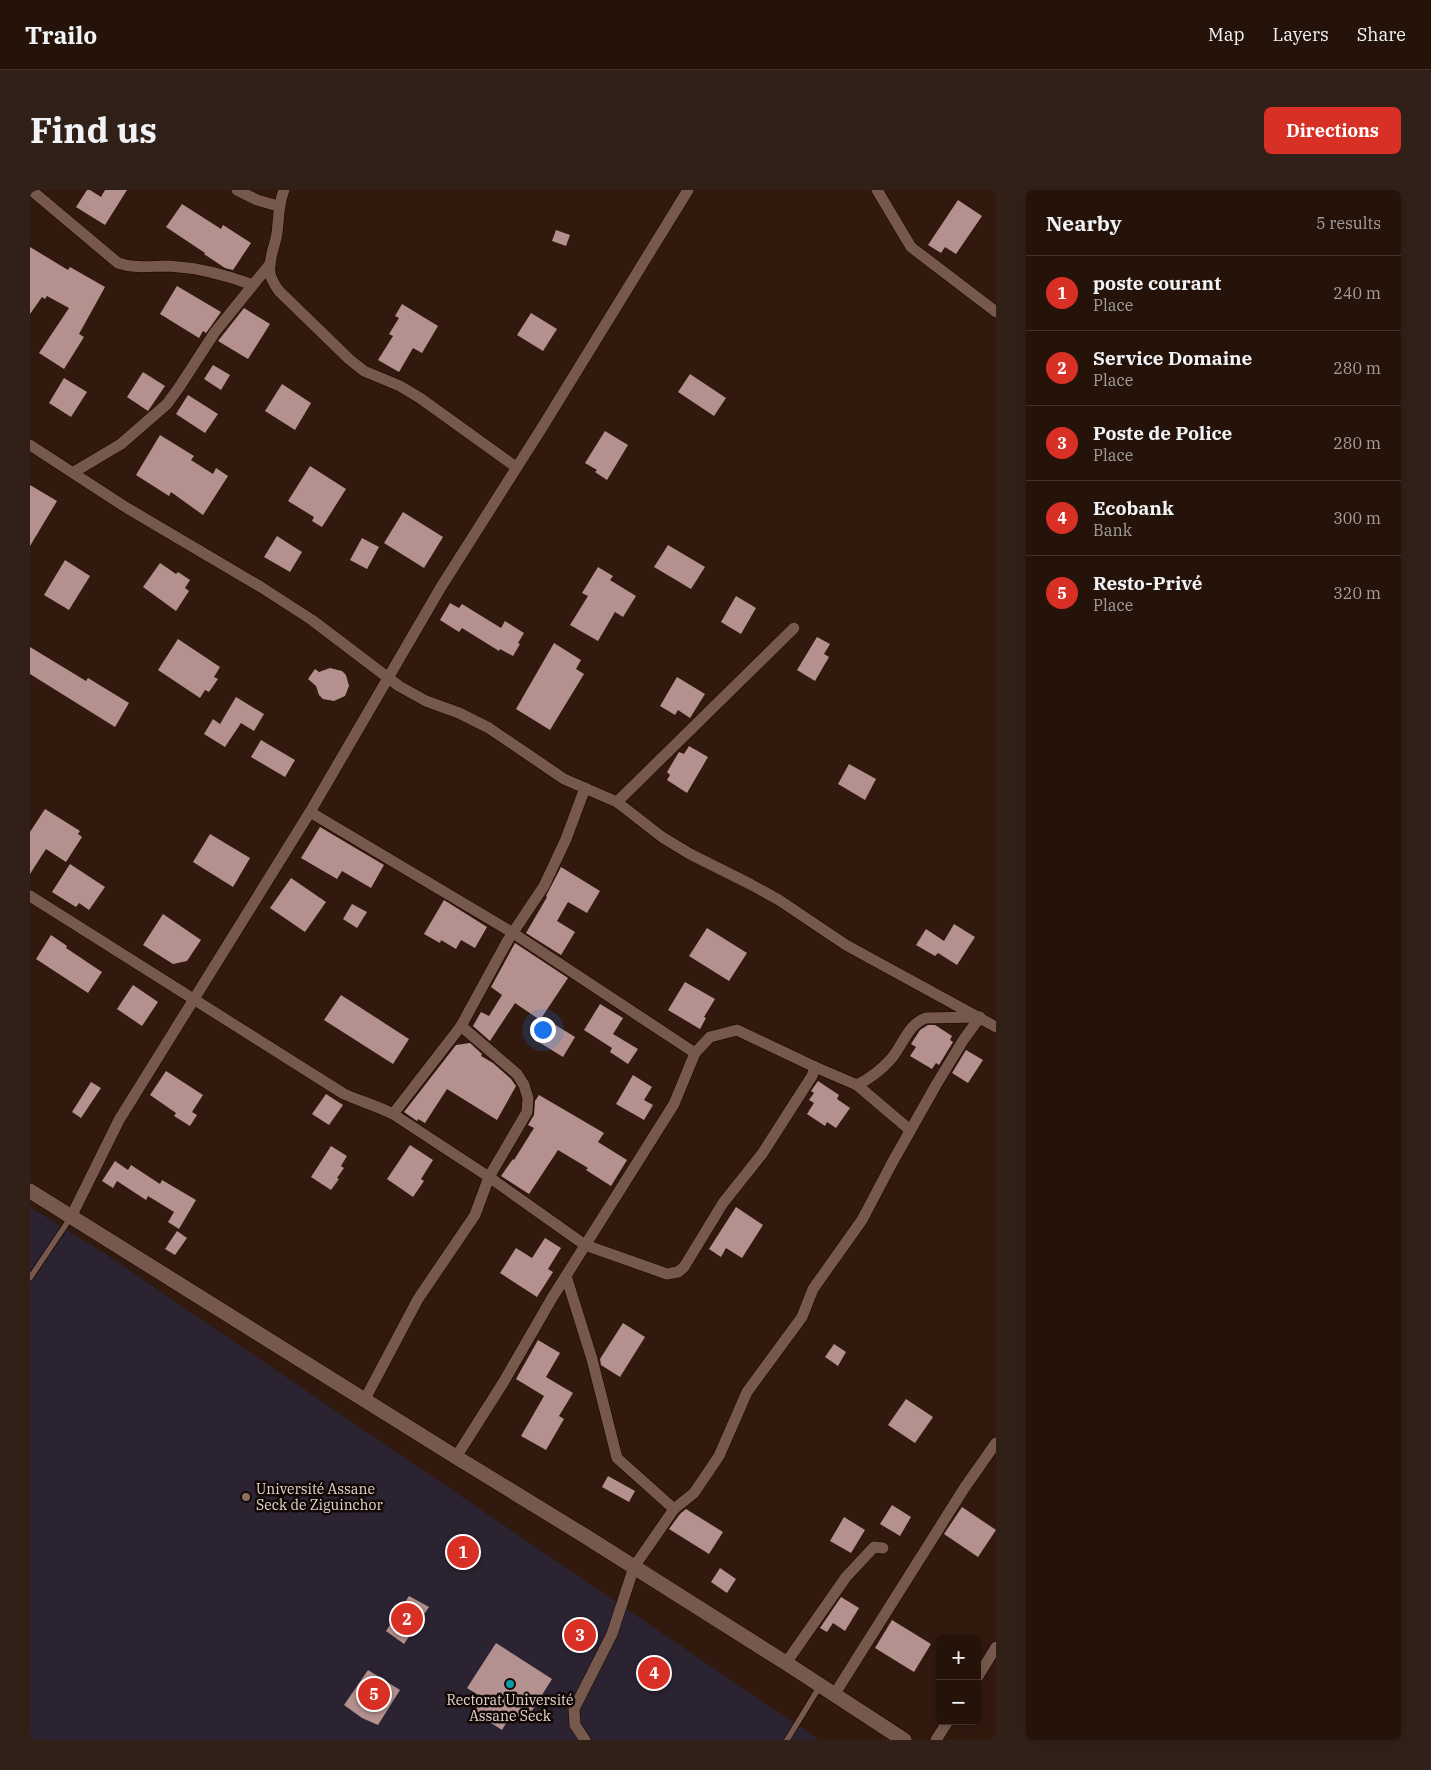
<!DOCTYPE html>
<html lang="en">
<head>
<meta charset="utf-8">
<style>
  :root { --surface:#25130a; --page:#312018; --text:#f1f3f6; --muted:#a39e9c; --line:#42322b; --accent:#d93025 }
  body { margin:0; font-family:"IBM Plex Serif",serif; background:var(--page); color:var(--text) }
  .controls { position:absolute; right:15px; bottom:15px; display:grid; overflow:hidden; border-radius:8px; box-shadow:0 2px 8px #0003 }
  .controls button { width:45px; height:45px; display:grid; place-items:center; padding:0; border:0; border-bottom:1px solid var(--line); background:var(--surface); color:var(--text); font:25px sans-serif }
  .you { position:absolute; left:512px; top:839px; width:18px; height:18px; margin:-12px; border:4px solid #fff; border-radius:50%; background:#1a73e8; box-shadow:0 0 0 8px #1a73e833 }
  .badge { display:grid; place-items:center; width:32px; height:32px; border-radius:50%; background:var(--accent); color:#fff; font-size:16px; font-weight:700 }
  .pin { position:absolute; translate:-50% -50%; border:2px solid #fff; box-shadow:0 1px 5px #0006 }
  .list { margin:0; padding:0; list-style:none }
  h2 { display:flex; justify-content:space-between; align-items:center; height:65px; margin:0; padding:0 20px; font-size:21px }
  h2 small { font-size:16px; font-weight:400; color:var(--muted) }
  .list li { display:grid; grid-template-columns:32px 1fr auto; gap:15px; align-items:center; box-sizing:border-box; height:75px; padding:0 20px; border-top:1px solid var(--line) }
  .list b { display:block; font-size:19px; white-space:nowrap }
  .list p { margin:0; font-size:16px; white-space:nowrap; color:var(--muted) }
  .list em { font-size:16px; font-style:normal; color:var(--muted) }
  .map { position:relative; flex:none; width:966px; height:1550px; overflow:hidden; border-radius:8px }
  header { display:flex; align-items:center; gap:30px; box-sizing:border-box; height:70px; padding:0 25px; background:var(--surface); border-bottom:1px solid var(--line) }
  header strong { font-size:24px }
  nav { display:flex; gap:28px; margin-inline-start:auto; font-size:18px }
  .intro { display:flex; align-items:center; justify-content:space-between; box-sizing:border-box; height:120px; padding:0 30px }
  h1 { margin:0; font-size:35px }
  .button { padding:12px 22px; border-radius:8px; background:var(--accent); color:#fff; font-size:18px; font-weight:700 }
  main { display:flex; gap:30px; padding:0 30px }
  aside { flex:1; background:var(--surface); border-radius:8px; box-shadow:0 2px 8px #0003 }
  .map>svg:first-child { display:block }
  .education { fill:#2c2332 }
  .building { fill:#b4918e }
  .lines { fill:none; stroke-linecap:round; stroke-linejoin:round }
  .service-casing { stroke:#180400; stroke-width:7 }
  .minor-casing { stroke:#180400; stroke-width:12 }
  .tertiary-casing { stroke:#180400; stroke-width:16 }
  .service { stroke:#76594c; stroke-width:5.5 }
  .minor { stroke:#76594c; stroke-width:11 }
  .tertiary { stroke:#76594c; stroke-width:15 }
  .education-dot { fill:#8d6e63; stroke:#110704; stroke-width:2 }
  .culture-dot { fill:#0f9aa8; stroke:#110704; stroke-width:2 }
  .labels { text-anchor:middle; stroke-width:5; stroke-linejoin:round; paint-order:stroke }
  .poi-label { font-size:14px; fill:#e5d4cd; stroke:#110704; text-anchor:start }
</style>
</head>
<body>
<header>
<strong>Trailo</strong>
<nav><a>Map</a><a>Layers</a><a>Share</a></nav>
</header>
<div class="intro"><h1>Find us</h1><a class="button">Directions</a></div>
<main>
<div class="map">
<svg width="966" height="1550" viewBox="0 0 966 1550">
  <rect width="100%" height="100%" fill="#31190e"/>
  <path class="education" d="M 0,1017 L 77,1065 L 789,1550 L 0,1550 Z"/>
  <g class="building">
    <path d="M 57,0 L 60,0 L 71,7 L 75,0 L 97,0 L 75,35 L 46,17 Z"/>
    <path d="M 928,10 L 952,26 L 926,64 L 915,57 L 911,63 L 898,55 Z"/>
    <path d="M 152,14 L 191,39 L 193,35 L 221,53 L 203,80 L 195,78 L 174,64 L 175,63 L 136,37 Z"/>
    <path d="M 526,40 L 540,45 L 536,56 L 522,51 Z"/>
    <path d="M 0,57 L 38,80 L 40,77 L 75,97 L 49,144 L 54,147 L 34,179 L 9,163 L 39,118 L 17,106 L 15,109 L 12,107 L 0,124 Z"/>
    <path d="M 147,96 L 191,122 L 176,143 L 173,141 L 169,148 L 130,124 Z"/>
    <path d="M 372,114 L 408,136 L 392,163 L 383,158 L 369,182 L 348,170 L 363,146 L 359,144 L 369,128 L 365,126 Z"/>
    <path d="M 214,118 L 240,134 L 218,169 L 188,151 Z"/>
    <path d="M 501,123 L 527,139 L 513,161 L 487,145 Z"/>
    <path d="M 183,175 L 200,185 L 191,200 L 174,189 Z"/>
    <path d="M 113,182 L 135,196 L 118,221 L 97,207 Z"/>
    <path d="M 660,184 L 696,208 L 684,226 L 648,202 Z"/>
    <path d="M 34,188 L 57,202 L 41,227 L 19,213 Z"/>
    <path d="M 252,194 L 281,213 L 265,240 L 235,221 Z"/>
    <path d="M 158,205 L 188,224 L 175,243 L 146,224 Z"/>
    <path d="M 575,241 L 598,255 L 577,290 L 565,282 L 567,280 L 555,273 Z"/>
    <path d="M 130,245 L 164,266 L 161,270 L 183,284 L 186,278 L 198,286 L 173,325 L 141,302 L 139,306 L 106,285 Z"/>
    <path d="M 280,276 L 316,299 L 292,337 L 282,331 L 284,327 L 258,311 Z"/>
    <path d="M 0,295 L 27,311 L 0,356 Z"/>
    <path d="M 373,322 L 413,347 L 394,378 L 354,353 Z"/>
    <path d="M 247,346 L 272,362 L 260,382 L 234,367 Z"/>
    <path d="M 332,348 L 349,357 L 337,379 L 320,370 Z"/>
    <path d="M 638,355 L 675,377 L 661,399 L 624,377 Z"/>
    <path d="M 35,370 L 60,386 L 39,420 L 14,405 Z"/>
    <path d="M 130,373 L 146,384 L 148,382 L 160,390 L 155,398 L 159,401 L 146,421 L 113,397 Z"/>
    <path d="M 568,377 L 583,386 L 580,390 L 606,406 L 593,427 L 585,422 L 568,451 L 540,435 L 558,406 L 552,403 Z"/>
    <path d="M 706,406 L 726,418 L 711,444 L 691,432 Z"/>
    <path d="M 420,413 L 429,418 L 432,414 L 471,438 L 475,431 L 494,443 L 488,453 L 490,454 L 483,466 L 470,459 L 469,461 L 432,438 L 429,442 L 410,430 Z"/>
    <path d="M 787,447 L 800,454 L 794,464 L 799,467 L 785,491 L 767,480 Z"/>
    <path d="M 148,449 L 190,477 L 184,487 L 188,489 L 179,502 L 175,500 L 170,508 L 128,480 Z"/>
    <path d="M 524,453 L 551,470 L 546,479 L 554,484 L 520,540 L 486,519 Z"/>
    <path d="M 0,457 L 56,491 L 58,488 L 99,513 L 85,537 L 0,484 Z"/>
    <path d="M 300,478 L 312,481 L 316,485 L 319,496 L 315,506 L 304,511 L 293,509 L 289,505 L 286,496 L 278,489 L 285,479 L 289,482 Z"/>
    <path d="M 647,487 L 675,504 L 660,528 L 648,520 L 645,525 L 630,516 Z"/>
    <path d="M 206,507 L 234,524 L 224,541 L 211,533 L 195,557 L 174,544 L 183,529 L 190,534 Z"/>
    <path d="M 231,550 L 265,570 L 255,587 L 221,567 Z"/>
    <path d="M 659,556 L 678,567 L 657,603 L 637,590 L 640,585 L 637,582 L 649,562 L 654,564 Z"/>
    <path d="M 819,574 L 846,589 L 835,610 L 808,594 Z"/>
    <path d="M 15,619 L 50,641 L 48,644 L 52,647 L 36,672 L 16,659 L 0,684 L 0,642 Z"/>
    <path d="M 290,637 L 354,675 L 341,698 L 312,681 L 307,689 L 271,668 Z"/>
    <path d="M 180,644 L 220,668 L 203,697 L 163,672 Z"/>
    <path d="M 40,674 L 75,697 L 59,720 L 49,713 L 46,717 L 22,702 Z"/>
    <path d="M 531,677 L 570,701 L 557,723 L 538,712 L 527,731 L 545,742 L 531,765 L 496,743 L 517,707 L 516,706 Z"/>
    <path d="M 261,688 L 296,712 L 275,742 L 240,718 Z"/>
    <path d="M 414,710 L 457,737 L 445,758 L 431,750 L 426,759 L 411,750 L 410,753 L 394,744 Z"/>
    <path d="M 322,714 L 337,722 L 327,738 L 313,729 Z"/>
    <path d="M 133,724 L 171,750 L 157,771 L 143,774 L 113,755 Z"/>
    <path d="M 924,734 L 945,747 L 927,775 L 908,763 L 905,766 L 886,755 L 896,739 L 914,751 Z"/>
    <path d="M 677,738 L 717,763 L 699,791 L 659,766 Z"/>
    <path d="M 21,745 L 37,756 L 36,758 L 72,782 L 58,803 L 6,769 Z"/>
    <path d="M 485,753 L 538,788 L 510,830 L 485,813 L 460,851 L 443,836 L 451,822 L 459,826 L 472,805 L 461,797 Z"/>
    <path d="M 655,792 L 685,809 L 674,827 L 676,828 L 670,839 L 638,820 Z"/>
    <path d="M 103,795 L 128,812 L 112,836 L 87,819 Z"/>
    <path d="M 311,805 L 379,849 L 363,874 L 294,830 Z"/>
    <path d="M 570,814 L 593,828 L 583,844 L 608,859 L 598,874 L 580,862 L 582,858 L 554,840 Z"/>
    <path d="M 519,831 L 545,847 L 533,867 L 507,851 Z"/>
    <path d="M 898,835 L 905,835 L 922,846 L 920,850 L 923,852 L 909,875 L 906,873 L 902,879 L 880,866 L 886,857 L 881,854 L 890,840 Z"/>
    <path d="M 440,853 L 452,864 L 451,866 L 463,873 L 481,889 L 486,896 L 467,930 L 417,899 L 395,933 L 388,929 L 387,931 L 374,922 L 426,855 Z"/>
    <path d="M 936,860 L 953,870 L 938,893 L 922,883 Z"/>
    <path d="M 136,881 L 173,905 L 162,922 L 167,925 L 160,936 L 144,926 L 146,923 L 120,905 Z"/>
    <path d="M 603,885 L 622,897 L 614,910 L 623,915 L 614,930 L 586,914 Z"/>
    <path d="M 788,891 L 809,905 L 807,909 L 820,918 L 806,938 L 797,932 L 795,936 L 777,924 L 784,913 L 779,910 L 784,903 L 781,901 Z"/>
    <path d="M 61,892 L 71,898 L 51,928 L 42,922 Z"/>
    <path d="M 296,904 L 313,915 L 299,935 L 282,924 Z"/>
    <path d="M 509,905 L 574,943 L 568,952 L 597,970 L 581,996 L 556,980 L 558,978 L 528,960 L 499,1004 L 471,986 L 483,969 L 484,970 L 504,938 L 498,935 L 504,925 L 505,911 Z"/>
    <path d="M 380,955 L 403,970 L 391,989 L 394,991 L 383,1007 L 357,989 Z"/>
    <path d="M 301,956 L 317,966 L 311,976 L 314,978 L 307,988 L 309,989 L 301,1000 L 281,987 Z"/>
    <path d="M 85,971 L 98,980 L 101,975 L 130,994 L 132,990 L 166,1010 L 149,1039 L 138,1032 L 144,1022 L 118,1006 L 116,1010 L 87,991 L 83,998 L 72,991 Z"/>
    <path d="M 706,1017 L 733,1035 L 712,1068 L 696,1058 L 691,1067 L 679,1059 Z"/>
    <path d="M 147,1041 L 157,1048 L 145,1065 L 135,1059 Z"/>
    <path d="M 515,1048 L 531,1058 L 518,1079 L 523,1082 L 507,1107 L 470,1083 L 486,1058 L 502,1068 Z"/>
    <path d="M 593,1133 L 615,1147 L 590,1187 L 571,1175 L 570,1169 Z"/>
    <path d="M 508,1150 L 530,1163 L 516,1187 L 543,1203 L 529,1226 L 534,1229 L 516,1260 L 491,1246 L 514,1206 L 486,1189 Z"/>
    <path d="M 804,1154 L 816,1162 L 808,1176 L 795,1167 Z"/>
    <path d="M 876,1209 L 903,1227 L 885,1253 L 858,1235 Z"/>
    <path d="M 578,1286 L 605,1301 L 599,1312 L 572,1297 Z"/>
    <path d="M 862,1315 L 881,1327 L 870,1346 L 850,1334 Z"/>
    <path d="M 932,1317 L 966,1340 L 948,1367 L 914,1344 Z"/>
    <path d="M 656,1319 L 693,1342 L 679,1364 L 639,1339 L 650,1324 Z"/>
    <path d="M 814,1327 L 835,1340 L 821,1363 L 800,1351 Z"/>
    <path d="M 690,1378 L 706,1389 L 697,1403 L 681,1392 Z"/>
    <path d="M 379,1406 L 399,1417 L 374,1454 L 356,1441 Z"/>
    <path d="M 811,1407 L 829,1418 L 815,1441 L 803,1433 L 797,1442 L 790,1438 Z"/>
    <path d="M 862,1430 L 901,1454 L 884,1482 L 845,1458 Z"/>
    <path d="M 543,1439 L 558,1440 L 558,1452 L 542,1451 Z"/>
    <path d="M 466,1453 L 522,1489 L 495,1532 L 482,1523 L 472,1540 L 444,1522 L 453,1508 L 437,1498 Z"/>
    <path d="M 338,1480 L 370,1500 L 348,1535 L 332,1528 L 314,1515 Z"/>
  </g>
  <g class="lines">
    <defs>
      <g id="service">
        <path d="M 0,1088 L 41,1027"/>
        <path d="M 757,1550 L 790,1496"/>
      </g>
      <g id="minor">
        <path d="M 1,0 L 88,73 C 105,79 122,76 139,76 C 170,78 194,84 223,95"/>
        <path d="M 207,0 L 227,10 L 248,16"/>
        <path d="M 254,0 C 248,15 249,28 247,43 C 245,56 238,70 240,83 C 241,90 245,95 249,101 L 319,169 L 334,181 L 370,196 L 390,208 L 486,277"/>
        <path d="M 847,0 L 881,57 L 966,122"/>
        <path d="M 0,255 L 97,318 L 231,397 L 282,430 L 369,496 L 396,511 L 429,523 L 459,538 L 534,589 L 587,612 L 632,647 L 660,664 L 720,694 L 749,710 L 816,755 L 966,837"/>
        <path d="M 44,282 L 91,254 L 137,214 L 150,196 L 185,142 L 240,74"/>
        <path d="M 587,612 L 764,438"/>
        <path d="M 280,622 L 483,743 L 665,863 L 644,914 L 522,1108 L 473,1193 L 426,1267"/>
        <path d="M 0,706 L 314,904 C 330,911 347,916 363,924 L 459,987 L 445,1025 L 388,1109 L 335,1209"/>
        <path d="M 431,836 L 487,884 L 494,895 L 498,908 L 497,922 L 459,987 L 555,1055 L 637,1084 L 648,1082 L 654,1077 L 693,1013 L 732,964 L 782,886 L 785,877 L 827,895 C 839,889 852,879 861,869 C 873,855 878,834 896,828 L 949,827"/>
        <path d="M 665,863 L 680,847 L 707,840 L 785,877"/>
        <path d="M 827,895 L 880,940"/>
        <path d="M 363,924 L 431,836 L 478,750 L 514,696 L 536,649 L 555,598"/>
        <path d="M 41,1027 L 89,930 L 280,622 L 411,397 L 513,236 L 658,0"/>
        <path d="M 536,1086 L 562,1169 L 587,1268 L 644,1319"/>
        <path d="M 756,1473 L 816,1387 L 844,1357 L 853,1358"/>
        <path d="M 947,1488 L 966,1457"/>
        <path d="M 804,1505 L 935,1297 L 966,1253"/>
        <path d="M 555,1550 L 545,1535 L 544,1519 L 582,1444 L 604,1377 L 644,1319 L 664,1303 L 689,1266 L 717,1202 L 772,1127 L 783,1099 L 832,1030 L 862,973 L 906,895 L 934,849 L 950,827"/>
        <path d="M 906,1550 L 918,1531"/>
      </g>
      <path id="tertiary" d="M 0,1001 L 426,1267 L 555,1346 L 756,1473 L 874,1550"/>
    </defs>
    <use href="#service" class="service-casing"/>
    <use href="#minor" class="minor-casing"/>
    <use href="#tertiary" class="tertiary-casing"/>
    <use href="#service" class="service"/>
    <use href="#minor" class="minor"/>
    <use href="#tertiary" class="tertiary"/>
  </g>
  <circle class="education-dot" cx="216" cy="1307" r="5"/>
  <circle class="culture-dot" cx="480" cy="1494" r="5"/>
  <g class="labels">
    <g class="poi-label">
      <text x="226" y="1304">Université Assane<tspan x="226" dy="16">Seck de Ziguinchor</tspan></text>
      <text x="480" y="1515" text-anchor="middle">Rectorat Université<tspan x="480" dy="16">Assane Seck</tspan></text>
    </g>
  </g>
</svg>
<div class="controls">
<button>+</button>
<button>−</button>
</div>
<div class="you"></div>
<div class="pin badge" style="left:433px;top:1362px">1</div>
<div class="pin badge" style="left:377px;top:1429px">2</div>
<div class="pin badge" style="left:550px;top:1445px">3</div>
<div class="pin badge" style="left:624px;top:1483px">4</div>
<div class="pin badge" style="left:344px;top:1504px">5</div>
</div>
<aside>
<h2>Nearby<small>5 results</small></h2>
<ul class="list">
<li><span class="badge">1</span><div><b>poste courant</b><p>Place</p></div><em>240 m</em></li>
<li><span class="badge">2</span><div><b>Service Domaine</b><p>Place</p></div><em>280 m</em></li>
<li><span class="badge">3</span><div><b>Poste de Police</b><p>Place</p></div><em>280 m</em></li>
<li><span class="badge">4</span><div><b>Ecobank</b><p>Bank</p></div><em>300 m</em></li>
<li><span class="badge">5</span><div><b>Resto-Privé</b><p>Place</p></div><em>320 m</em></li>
</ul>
</aside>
</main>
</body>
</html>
